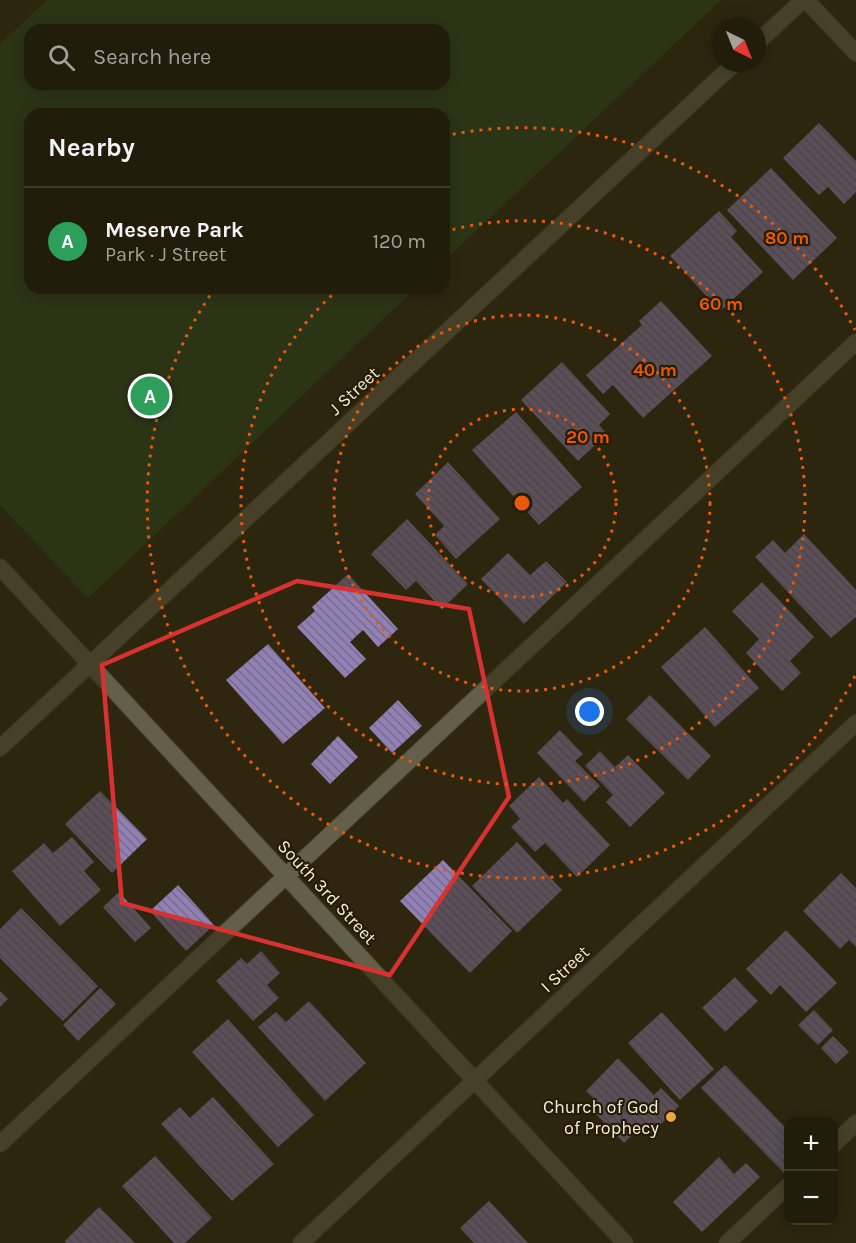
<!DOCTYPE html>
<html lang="en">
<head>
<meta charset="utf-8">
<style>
  :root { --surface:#221c0a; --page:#2a2513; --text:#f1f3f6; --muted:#a2a19c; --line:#3f3a2b; --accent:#0f766e }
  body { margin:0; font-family:Karla,sans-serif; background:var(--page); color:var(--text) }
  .controls { position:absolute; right:18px; bottom:18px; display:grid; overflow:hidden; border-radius:12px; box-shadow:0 3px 15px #0003 }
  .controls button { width:54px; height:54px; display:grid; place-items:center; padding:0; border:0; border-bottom:2px solid var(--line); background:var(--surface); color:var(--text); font:30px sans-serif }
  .compass { position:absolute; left:712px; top:18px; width:54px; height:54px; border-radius:50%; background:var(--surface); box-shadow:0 3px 15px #0003; rotate:137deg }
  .you { position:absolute; left:590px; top:712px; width:21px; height:21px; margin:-15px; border:4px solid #fff; border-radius:50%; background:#1a73e8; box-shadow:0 0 0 9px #1a73e833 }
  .badge { display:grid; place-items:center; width:39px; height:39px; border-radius:50%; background:var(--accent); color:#fff; font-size:20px; font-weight:700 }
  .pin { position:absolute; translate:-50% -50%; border:3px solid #fff; box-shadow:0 2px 6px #0006 }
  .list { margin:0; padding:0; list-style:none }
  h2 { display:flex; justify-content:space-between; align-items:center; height:78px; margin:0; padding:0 24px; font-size:26px }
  h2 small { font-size:20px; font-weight:400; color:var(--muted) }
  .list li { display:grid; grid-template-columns:39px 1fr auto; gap:18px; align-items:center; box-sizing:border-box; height:108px; padding:0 24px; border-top:2px solid var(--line) }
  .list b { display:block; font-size:22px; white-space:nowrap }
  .list p { margin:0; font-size:20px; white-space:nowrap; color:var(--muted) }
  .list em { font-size:20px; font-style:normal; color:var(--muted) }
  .icon { flex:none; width:33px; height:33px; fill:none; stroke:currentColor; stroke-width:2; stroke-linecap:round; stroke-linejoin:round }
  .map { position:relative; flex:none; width:856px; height:1243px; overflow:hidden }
  .search { position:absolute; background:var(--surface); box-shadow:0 3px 15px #0003; left:24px; top:24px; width:426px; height:66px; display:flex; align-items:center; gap:15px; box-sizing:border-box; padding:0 21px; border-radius:18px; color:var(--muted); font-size:22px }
  .panel { position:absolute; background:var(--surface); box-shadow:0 3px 15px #0003; left:24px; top:108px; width:426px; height:186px; border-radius:18px }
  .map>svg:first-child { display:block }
  .green { fill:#2b461f; fill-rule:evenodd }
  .building { fill:url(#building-back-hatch) }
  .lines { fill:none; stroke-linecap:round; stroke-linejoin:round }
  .service-casing { stroke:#49422b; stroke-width:18 }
  .minor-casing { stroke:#49422b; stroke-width:18 }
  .service { stroke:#645f48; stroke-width:16 }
  .minor { stroke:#645f48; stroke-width:16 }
  .marked { fill:none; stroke:#d73231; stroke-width:4.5; stroke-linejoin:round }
  .ring { fill:none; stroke:#e8590c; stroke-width:3; stroke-dasharray:3 6 }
  .poi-dot { fill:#f0a63f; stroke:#251d05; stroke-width:2 }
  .labels { text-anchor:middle; stroke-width:4.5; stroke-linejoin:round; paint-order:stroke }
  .street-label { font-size:18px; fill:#f2edde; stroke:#251d05 }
  .poi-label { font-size:18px; fill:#f2edde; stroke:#251d05; text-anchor:end }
  .centre { fill:#e8590c; stroke:#251d05; stroke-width:3 }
  .ring-label { font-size:18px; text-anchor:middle; font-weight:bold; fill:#e8590c; stroke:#251d05; stroke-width:4.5; stroke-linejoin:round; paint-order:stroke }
</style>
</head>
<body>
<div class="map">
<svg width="856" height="1243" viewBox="0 0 856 1243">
  <defs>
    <pattern id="building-back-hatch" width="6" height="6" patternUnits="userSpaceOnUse" patternTransform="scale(1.5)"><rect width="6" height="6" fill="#9080b4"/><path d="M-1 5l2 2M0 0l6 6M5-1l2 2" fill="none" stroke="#776c8c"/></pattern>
  </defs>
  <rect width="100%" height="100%" fill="#2e260e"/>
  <path class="green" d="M 47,0 L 721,0 L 444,261 L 444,114 L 30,114 L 30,288 L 416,288 L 88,598 L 0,505 L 0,44 ZM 30,30 L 444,30 L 444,84 L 30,84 Z"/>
  <g class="building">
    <path d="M 819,123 L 856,161 L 856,192 L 844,204 L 828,187 L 819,195 L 783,158 Z"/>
    <path d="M 771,168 L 837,238 L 793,280 L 727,210 Z"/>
    <path d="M 719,211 L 737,231 L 731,237 L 763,272 L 720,311 L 670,256 Z"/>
    <path d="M 661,301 L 712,356 L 643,418 L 613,385 L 603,394 L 586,375 L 642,325 L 639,321 Z"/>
    <path d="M 562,362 L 610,414 L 599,425 L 607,434 L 578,461 L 521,400 Z"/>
    <path d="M 516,412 L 582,487 L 539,525 L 472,450 Z"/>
    <path d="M 448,462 L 500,519 L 456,559 L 435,535 L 444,526 L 415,494 Z"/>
    <path d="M 407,519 L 468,584 L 442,609 L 416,581 L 406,590 L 371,554 Z"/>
    <path d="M 804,534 L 856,590 L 856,617 L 831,638 L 755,557 L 773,540 L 785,553 Z"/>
    <path d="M 508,553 L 530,575 L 546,561 L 567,582 L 524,624 L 481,579 Z"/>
    <path d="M 348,574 L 398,629 L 378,647 L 363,630 L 350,642 L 366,659 L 345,678 L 297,627 L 315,611 L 312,607 Z"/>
    <path d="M 762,582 L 814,637 L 790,661 L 801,673 L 782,691 L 746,653 L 759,639 L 732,611 Z"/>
    <path d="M 705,627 L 759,688 L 715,727 L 661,667 Z"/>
    <path d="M 268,644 L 325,708 L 283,744 L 226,680 Z"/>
    <path d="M 650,695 L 711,756 L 688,780 L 626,719 Z"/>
    <path d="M 398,700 L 422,726 L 392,753 L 369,728 Z"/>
    <path d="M 560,730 L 583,754 L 575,761 L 600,786 L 584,802 L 537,753 Z"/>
    <path d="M 338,736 L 358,757 L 330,784 L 311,764 Z"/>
    <path d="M 600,751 L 615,767 L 628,755 L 665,793 L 630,827 L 606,802 L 613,795 L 585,766 Z"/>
    <path d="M 539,777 L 563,803 L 567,799 L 610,845 L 577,877 L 545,843 L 535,852 L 511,827 L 520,819 L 509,806 Z"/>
    <path d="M 100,791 L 147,839 L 112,873 L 65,824 Z"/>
    <path d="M 72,837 L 94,862 L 84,871 L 101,890 L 60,926 L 12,871 L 44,843 L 53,853 Z"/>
    <path d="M 517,842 L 562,890 L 517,933 L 472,886 Z"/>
    <path d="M 443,860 L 512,931 L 470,973 L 400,901 Z"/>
    <path d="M 841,873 L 856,888 L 856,947 L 849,940 L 840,949 L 803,911 Z"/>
    <path d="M 178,885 L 214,925 L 186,951 L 150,911 Z"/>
    <path d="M 119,892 L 151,928 L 135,942 L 103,907 Z"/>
    <path d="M 21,908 L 98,986 L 63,1021 L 0,958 L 0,929 Z"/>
    <path d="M 786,930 L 837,983 L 806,1012 L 780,985 L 771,995 L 746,969 Z"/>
    <path d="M 261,951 L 280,973 L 267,985 L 279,998 L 253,1021 L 216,981 L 241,958 L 247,964 Z"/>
    <path d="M 735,977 L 758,1001 L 725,1032 L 702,1008 Z"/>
    <path d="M 100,988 L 116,1004 L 78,1041 L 63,1025 Z"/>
    <path d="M 0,991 L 8,999 L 0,1007 Z"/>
    <path d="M 309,1001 L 366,1063 L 325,1101 L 258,1027 L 276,1012 L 286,1022 Z"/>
    <path d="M 814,1010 L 833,1030 L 818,1045 L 798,1025 Z"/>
    <path d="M 662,1012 L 714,1069 L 680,1100 L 628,1043 Z"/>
    <path d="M 228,1019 L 314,1115 L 278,1147 L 192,1052 Z"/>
    <path d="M 833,1036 L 849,1052 L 836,1064 L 821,1048 Z"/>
    <path d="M 618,1058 L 654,1095 L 661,1088 L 679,1106 L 649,1136 L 641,1127 L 624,1143 L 595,1113 L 601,1106 L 586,1091 Z"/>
    <path d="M 725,1065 L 788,1130 L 788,1171 L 785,1174 L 701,1088 Z"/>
    <path d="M 213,1097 L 274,1164 L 232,1201 L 161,1124 L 180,1107 L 190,1118 Z"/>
    <path d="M 155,1156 L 212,1218 L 185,1243 L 174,1243 L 122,1186 Z"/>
    <path d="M 719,1157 L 734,1174 L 746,1163 L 760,1177 L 702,1232 L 673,1202 Z"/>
    <path d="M 489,1201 L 528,1243 L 474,1243 L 460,1228 Z"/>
    <path d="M 99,1207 L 135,1243 L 66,1243 L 65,1241 Z"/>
  </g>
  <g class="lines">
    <defs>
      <g id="service">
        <path d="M 0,1144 L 856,342"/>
        <path d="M 834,1144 L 856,1123"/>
        <path d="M 727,1243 L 788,1186"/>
      </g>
      <g id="minor">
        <path d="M 806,0 L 856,53"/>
        <path d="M 757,43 L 803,0"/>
        <path d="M 0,567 L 625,1243"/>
        <path d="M 0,748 L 735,63"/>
        <path d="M 301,1243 L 856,723"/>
      </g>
    </defs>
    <use href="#service" class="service-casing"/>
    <use href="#minor" class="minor-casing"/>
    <use href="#service" class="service"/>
    <use href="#minor" class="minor"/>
  </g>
  <path d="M0 0H856V1243H0ZM 297,581 L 469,609 L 509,797 L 390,975 L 122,903 L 102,665 Z" fill="#2e260e" fill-opacity=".55" fill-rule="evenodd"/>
  <path class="marked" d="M 297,581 L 469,609 L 509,797 L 390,975 L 122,903 L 102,665 Z"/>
  <g class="ring">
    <circle cx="522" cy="503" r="94"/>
    <circle cx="522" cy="503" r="188"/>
    <path d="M444 232A282 282 0 1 1 339 289"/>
    <path d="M855 676A375 375 0 1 1 213 291M444 136A375 375 0 0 1 855 330"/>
  </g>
  <circle class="poi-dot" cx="671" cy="1117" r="6"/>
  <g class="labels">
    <g class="street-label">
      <text transform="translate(354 391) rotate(-43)" y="6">J Street</text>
      <text transform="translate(327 892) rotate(47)" y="6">South 3rd Street</text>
      <text transform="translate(565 969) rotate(-43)" y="6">I Street</text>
    </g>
    <g class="poi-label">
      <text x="659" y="1113">Church of God<tspan x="659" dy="21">of Prophecy</tspan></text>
    </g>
  </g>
  <circle cx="522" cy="503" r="9" class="centre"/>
  <g class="ring-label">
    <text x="787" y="244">80 m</text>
    <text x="721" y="310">60 m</text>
    <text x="655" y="376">40 m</text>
    <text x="588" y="443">20 m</text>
  </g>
</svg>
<div class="controls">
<button>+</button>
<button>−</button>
</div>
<svg class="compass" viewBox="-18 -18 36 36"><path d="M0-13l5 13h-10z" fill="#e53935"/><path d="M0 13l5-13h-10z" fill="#a2a19c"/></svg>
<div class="you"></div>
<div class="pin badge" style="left:150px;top:396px;background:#2e9e5b">A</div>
<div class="search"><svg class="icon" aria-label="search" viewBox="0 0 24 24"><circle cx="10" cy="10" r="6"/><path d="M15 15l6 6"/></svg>Search here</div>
<section class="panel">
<h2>Nearby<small></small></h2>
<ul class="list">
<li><span class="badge" style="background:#2e9e5b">A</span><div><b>Meserve Park</b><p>Park · J Street</p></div><em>120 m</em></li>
</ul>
</section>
</div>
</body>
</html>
